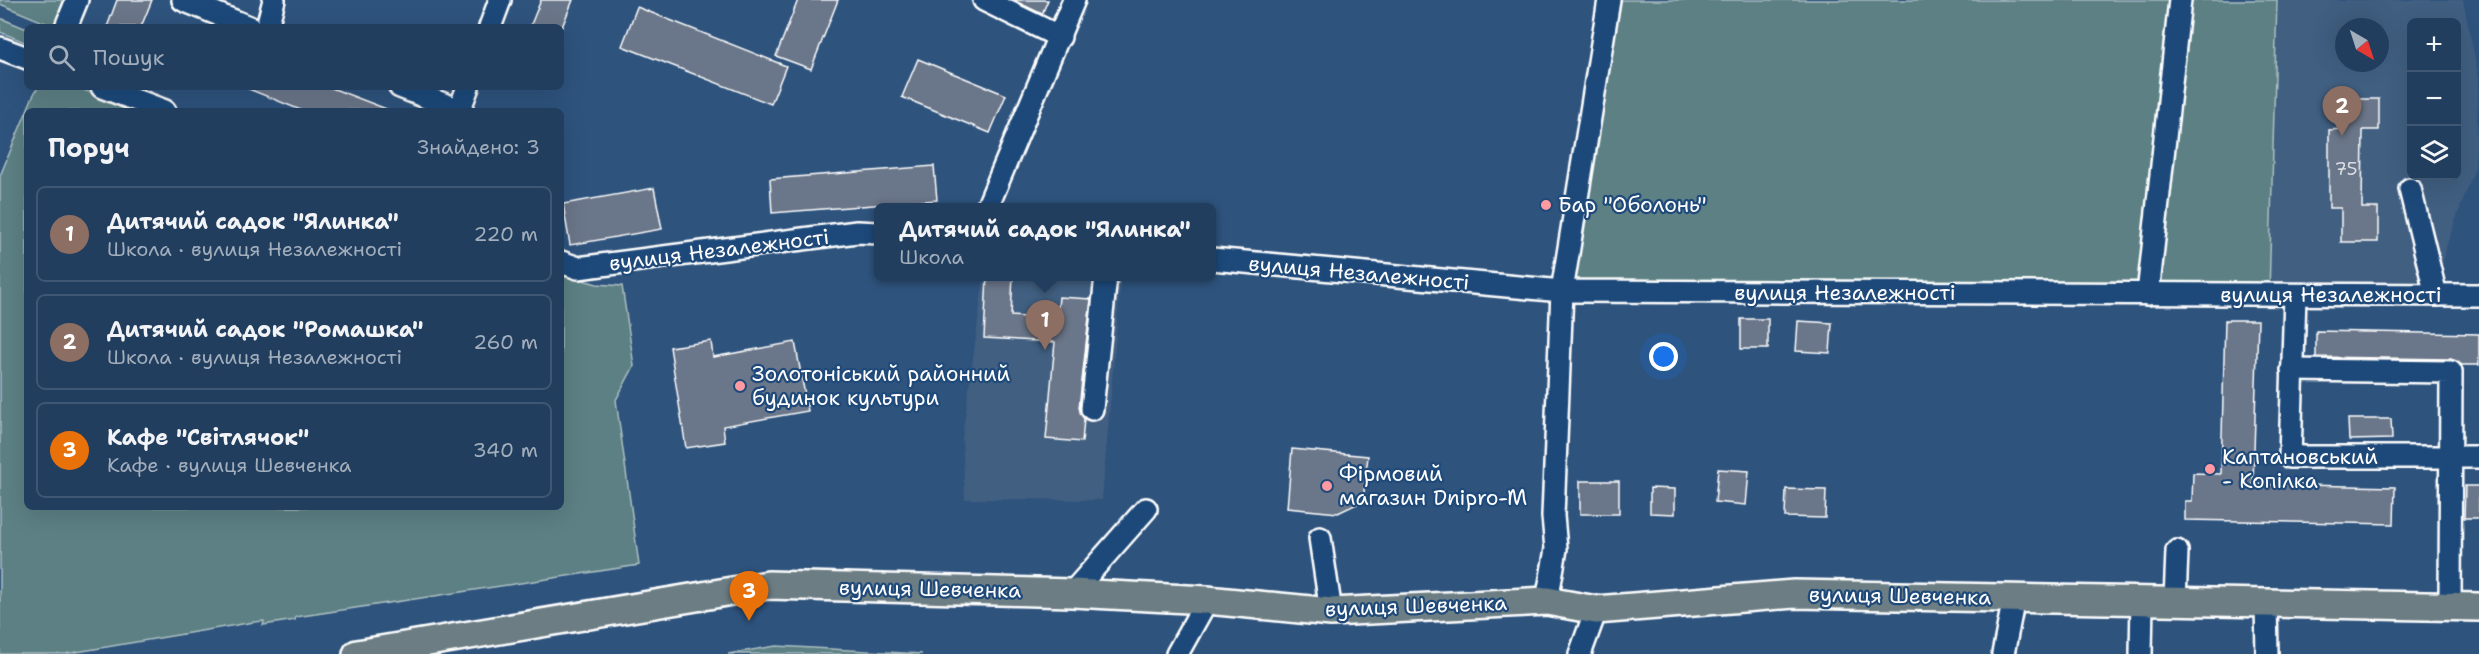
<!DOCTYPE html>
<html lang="uk">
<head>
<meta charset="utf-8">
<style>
  :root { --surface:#223e5e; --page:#2e4967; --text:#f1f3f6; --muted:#a2aebc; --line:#3f5773; --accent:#bca0f2 }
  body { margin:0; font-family:"Shantell Sans",sans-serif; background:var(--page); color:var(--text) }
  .controls { position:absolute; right:18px; top:18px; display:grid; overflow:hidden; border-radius:9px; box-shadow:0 6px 24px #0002 }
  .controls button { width:54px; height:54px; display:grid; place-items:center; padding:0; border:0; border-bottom:2px solid var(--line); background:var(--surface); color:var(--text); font:30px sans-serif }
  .compass { position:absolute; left:2335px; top:18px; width:54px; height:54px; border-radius:50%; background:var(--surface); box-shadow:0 6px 24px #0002; rotate:141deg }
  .you { position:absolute; left:1664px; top:357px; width:21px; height:21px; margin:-15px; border:4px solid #fff; border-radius:50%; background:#1a73e8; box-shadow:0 0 0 9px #1a73e833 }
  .badge { display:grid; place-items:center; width:39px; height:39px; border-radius:50%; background:var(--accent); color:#fff; font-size:20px; font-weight:700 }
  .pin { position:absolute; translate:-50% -50px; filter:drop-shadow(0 2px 3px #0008) }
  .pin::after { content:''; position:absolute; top:32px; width:21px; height:18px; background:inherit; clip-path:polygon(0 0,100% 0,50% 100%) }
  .popup { position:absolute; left:874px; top:203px; width:342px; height:78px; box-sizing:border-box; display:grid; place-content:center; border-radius:9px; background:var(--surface); filter:drop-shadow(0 2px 4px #0005); font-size:20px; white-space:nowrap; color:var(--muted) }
  .popup b { font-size:22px; color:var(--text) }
  .popup::after { content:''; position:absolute; left:50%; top:100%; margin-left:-12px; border:12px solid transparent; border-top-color:var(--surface) }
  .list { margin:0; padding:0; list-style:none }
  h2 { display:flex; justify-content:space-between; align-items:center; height:78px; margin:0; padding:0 24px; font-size:26px }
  h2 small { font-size:20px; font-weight:400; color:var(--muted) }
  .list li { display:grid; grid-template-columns:39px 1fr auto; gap:18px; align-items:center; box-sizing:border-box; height:96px; margin:0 12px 12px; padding:0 12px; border:2px solid var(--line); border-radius:9px }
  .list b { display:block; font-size:22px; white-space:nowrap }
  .list p { margin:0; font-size:20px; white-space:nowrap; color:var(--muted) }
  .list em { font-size:20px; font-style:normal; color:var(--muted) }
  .icon { flex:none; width:33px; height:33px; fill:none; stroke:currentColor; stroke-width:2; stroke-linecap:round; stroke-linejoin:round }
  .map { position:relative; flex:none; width:2479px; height:654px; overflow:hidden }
  .search { position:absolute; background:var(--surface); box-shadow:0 6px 24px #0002; left:24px; top:24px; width:540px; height:66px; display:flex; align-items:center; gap:15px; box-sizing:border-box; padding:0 21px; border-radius:9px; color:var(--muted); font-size:22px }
  .panel { position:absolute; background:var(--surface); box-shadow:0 6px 24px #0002; left:24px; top:108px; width:540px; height:402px; border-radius:9px }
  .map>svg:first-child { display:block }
  .built { fill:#405e81; fill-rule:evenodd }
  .green { fill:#5c8084; stroke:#aec0c2; stroke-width:1.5 }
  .building { fill:#6a7689; stroke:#fff; stroke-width:1.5 }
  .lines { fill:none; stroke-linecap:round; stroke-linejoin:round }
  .minor-casing { stroke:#fff; stroke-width:26 }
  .major-casing { stroke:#fff; stroke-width:32 }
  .minor { stroke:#1f4a7a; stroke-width:21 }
  .major { stroke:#6c7e84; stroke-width:27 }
  .poi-dot { fill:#ff9aa2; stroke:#1f4a7a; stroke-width:2 }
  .labels { text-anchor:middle; stroke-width:4.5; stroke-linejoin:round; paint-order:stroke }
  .number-label { font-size:18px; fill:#dadde2 }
  .poi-label { font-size:21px; fill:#fff; stroke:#1f4a7a; text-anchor:start }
  .street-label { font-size:21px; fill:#fff; stroke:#1f4a7a }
</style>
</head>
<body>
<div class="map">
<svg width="2479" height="654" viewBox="0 0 2479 654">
  <rect width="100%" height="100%" fill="#2e537d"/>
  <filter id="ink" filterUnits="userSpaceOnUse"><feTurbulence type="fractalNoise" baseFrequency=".0167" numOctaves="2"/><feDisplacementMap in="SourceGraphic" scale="12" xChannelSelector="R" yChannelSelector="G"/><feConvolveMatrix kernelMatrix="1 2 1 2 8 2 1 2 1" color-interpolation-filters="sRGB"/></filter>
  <g filter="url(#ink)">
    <g class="built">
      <path d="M 2277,0 L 2463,0 L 2479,78 L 2475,168 L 2447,244 L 2436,295 L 2269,294 ZM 2412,22 L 2456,22 L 2456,176 L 2412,176 ZM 2344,27 L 2380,27 L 2380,63 L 2344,63 Z"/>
      <path d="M 984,277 L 1121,277 L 1102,500 L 965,499 L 962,438 Z"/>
    </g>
    <g class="green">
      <path d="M 0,0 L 65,0 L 55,27 L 0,4 Z"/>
      <path d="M 1609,0 L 2277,0 L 2269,294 L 1562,291 Z"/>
      <path d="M 0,18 L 27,29 L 27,43 L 0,32 Z"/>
      <path d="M 38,87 L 76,87 L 138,111 L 27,111 L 27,507 L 561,507 L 561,274 L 597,284 L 622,286 L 634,366 L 616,400 L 639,565 L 296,617 L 295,620 L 263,625 L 264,621 L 254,622 L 65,654 L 0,654 L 0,176 L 33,96 Z"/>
      <path d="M 776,646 L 922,654 L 728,654 Z"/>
    </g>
    <g class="building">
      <path d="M 117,0 L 152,0 L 141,27 L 107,27 Z"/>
      <path d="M 541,0 L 573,0 L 562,27 L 530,27 Z"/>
      <path d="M 798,0 L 838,0 L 811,69 L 776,56 Z"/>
      <path d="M 1013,0 L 1048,0 L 1042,14 Z"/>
      <path d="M 637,7 L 786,66 L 771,104 L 622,46 Z"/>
      <path d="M 918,59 L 1006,95 L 990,133 L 902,97 Z"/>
      <path d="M 244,87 L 329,87 L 389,110 L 303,111 Z"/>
      <path d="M 2342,99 L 2379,99 L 2379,130 L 2363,130 L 2362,208 L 2378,208 L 2378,242 L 2341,242 L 2341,208 L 2329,208 L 2329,130 L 2342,129 Z"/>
      <path d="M 934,166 L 937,200 L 772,213 L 770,179 Z"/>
      <path d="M 654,188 L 662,229 L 570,245 L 563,204 Z"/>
      <path d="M 987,276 L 1013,276 L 1011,316 L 1057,319 L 1059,297 L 1091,299 L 1079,408 L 1084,419 L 1082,442 L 1046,439 L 1055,342 L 984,338 Z"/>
      <rect x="1741" y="319" width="27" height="30"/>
      <path d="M 2225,320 L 2258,320 L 2253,484 L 2395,487 L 2394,524 L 2185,520 L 2185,501 L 2192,501 L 2193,473 L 2221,474 Z"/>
      <path d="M 1798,321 L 1832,323 L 1830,353 L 1796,351 Z"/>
      <path d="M 2316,331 L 2479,334 L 2479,365 L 2462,365 L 2451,359 L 2316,357 Z"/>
      <path d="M 711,341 L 713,357 L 795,342 L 808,411 L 723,426 L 725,442 L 686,448 L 670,347 Z"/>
      <path d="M 2348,419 L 2391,419 L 2392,439 L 2349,440 Z"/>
      <path d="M 1292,449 L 1368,456 L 1363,501 L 1338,513 L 1287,508 Z"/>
      <path d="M 1718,469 L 1749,471 L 1746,505 L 1715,502 Z"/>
      <rect x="1580" y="481" width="39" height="33"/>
      <path d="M 2465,486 L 2479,486 L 2479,518 L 2464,518 Z"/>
      <path d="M 1650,488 L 1675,489 L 1675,514 L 1650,513 Z"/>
      <path d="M 1786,489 L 1826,490 L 1825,518 L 1785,517 Z"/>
    </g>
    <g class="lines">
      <defs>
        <g id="minor">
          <path d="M 183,0 L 249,27"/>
          <path d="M 984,0 L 1060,37"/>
          <path d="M 66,27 L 77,0"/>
          <path d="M 267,27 L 274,0"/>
          <path d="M 490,27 L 500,0"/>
          <path d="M 0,48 L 27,58"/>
          <path d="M 102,87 L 165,111"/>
          <path d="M 400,87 L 459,110"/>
          <path d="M 459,111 L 468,87"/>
          <path d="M 2410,189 L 2436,295"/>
          <path d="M 987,208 L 1074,0"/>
          <path d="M 1212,259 L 1562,291 L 2479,295"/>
          <path d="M 561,262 L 578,268 L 857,232 L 878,233"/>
          <path d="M 2148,294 L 2180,0"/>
          <path d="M 2295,295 L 2290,457 L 2479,457"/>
          <path d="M 2292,370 L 2451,372 L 2450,606"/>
          <path d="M 1092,409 L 1106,276"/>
          <path d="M 1320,538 L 1331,612"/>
          <path d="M 1072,593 L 1146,509"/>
          <path d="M 1547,601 L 1556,549 L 1553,516 L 1562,291 L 1609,0"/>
          <path d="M 2175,601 L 2177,551"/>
          <path d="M 2266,603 L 2267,654"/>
          <path d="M 1177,654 L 1207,600"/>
          <path d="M 1580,654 L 1596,610"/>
          <path d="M 2003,654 L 2014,598"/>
          <path d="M 2141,654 L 2142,601"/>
        </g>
        <path id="major" d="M 357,654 L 768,585 L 1072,593 L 1207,600 L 1331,612 L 1547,601 L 1596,610 L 1794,594 L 2479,607"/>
      </defs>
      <use href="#minor" class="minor-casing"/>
      <use href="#major" class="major-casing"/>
      <use href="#minor" class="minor"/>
      <use href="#major" class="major"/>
    </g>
  </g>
  <g class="poi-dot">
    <circle cx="1546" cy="205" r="6"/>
    <circle cx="740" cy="386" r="6"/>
    <circle cx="2210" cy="469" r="6"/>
    <circle cx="1327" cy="486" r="6"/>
  </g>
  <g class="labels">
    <g class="number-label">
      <text x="2346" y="175">75</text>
    </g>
    <g class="poi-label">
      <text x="1558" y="212">Бар "Оболонь"</text>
      <text x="752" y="381">Золотоніський районний<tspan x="752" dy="24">будинок культури</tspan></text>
      <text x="2222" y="464">Каптановський<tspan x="2222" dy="24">- Копілка</tspan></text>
      <text x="1339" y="481">Фірмовий<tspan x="1339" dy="24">магазин Dnipro-M</tspan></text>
    </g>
    <g class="street-label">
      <text transform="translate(719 250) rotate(-7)" y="7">вулиця Незалежності</text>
      <text transform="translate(1359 273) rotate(5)" y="7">вулиця Незалежності</text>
      <text x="1845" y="300">вулиця Незалежності</text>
      <text x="2331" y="302">вулиця Незалежності</text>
      <text transform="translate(930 589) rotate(1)" y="7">вулиця Шевченка</text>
      <text transform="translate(1900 596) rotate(1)" y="7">вулиця Шевченка</text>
      <text transform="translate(1416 606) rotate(-2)" y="7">вулиця Шевченка</text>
    </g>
  </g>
</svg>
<div class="controls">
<button>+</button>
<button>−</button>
<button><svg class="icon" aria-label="layers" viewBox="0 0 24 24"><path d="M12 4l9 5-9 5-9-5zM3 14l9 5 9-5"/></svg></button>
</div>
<svg class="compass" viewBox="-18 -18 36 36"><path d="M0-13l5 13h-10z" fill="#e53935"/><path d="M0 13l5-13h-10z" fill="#a2aebc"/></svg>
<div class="you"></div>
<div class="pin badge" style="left:1045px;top:350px;background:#8d6e63">1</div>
<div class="popup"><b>Дитячий садок &quot;Ялинка&quot;</b>Школа</div>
<div class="pin badge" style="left:2342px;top:136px;background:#8d6e63">2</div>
<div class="pin badge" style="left:749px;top:621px;background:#e8710a">3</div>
<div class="search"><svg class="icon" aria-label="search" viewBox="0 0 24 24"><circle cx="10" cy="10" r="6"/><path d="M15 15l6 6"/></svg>Пошук</div>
<section class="panel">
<h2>Поруч<small>Знайдено: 3</small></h2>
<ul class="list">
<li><span class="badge" style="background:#8d6e63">1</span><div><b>Дитячий садок &quot;Ялинка&quot;</b><p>Школа · вулиця Незалежності</p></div><em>220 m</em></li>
<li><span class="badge" style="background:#8d6e63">2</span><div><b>Дитячий садок &quot;Ромашка&quot;</b><p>Школа · вулиця Незалежності</p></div><em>260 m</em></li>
<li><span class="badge" style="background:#e8710a">3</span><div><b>Кафе &quot;Світлячок&quot;</b><p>Кафе · вулиця Шевченка</p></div><em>340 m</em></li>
</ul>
</section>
</div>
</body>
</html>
